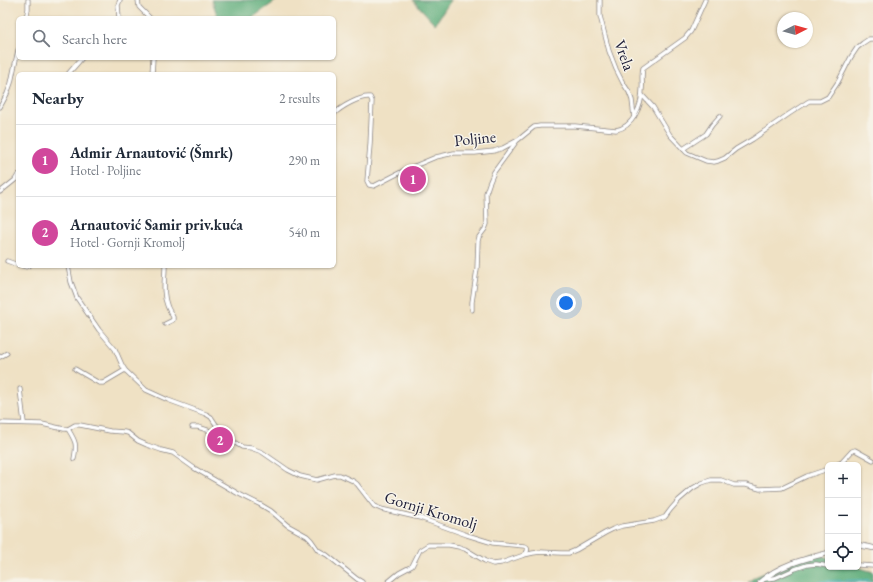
<!DOCTYPE html>
<html lang="en">
<head>
<meta charset="utf-8">
<style>
  :root { --surface:#fff; --page:#f2f2f3; --text:#1f2937; --muted:#747a83; --line:#e0e1e3; --accent:#2563eb }
  body { margin:0; font-family:"EB Garamond",serif; background:var(--page); color:var(--text) }
  .controls { position:absolute; right:12px; bottom:12px; display:grid; overflow:hidden; border-radius:6px; box-shadow:0 1px 3px #0004 }
  .controls button { width:36px; height:36px; display:grid; place-items:center; padding:0; border:0; border-bottom:1px solid var(--line); background:var(--surface); color:var(--text); font:20px sans-serif }
  .compass { position:absolute; left:777px; top:12px; width:36px; height:36px; border-radius:50%; background:var(--surface); box-shadow:0 1px 3px #0004; rotate:84deg }
  .you { position:absolute; left:566px; top:303px; width:14px; height:14px; margin:-10px; border:3px solid #fff; border-radius:50%; background:#1a73e8; box-shadow:0 0 0 6px #1a73e833 }
  .badge { display:grid; place-items:center; width:26px; height:26px; border-radius:50%; background:var(--accent); color:#fff; font-size:13px; font-weight:700 }
  .pin { position:absolute; translate:-50% -50%; border:2px solid #fff; box-shadow:0 1px 4px #0006 }
  .list { margin:0; padding:0; list-style:none }
  h2 { display:flex; justify-content:space-between; align-items:center; height:52px; margin:0; padding:0 16px; font-size:17px }
  h2 small { font-size:13px; font-weight:400; color:var(--muted) }
  .list li { display:grid; grid-template-columns:26px 1fr auto; gap:12px; align-items:center; box-sizing:border-box; height:72px; padding:0 16px; border-top:1px solid var(--line) }
  .list b { display:block; font-size:15px; white-space:nowrap }
  .list p { margin:0; font-size:13px; white-space:nowrap; color:var(--muted) }
  .list em { font-size:13px; font-style:normal; color:var(--muted) }
  .icon { flex:none; width:22px; height:22px; fill:none; stroke:currentColor; stroke-width:2; stroke-linecap:round; stroke-linejoin:round }
  .map { position:relative; flex:none; width:873px; height:582px; overflow:hidden }
  .search { position:absolute; background:var(--surface); box-shadow:0 1px 3px #0004; left:16px; top:16px; width:320px; height:44px; display:flex; align-items:center; gap:10px; box-sizing:border-box; padding:0 14px; border-radius:6px; color:var(--muted); font-size:15px }
  .panel { position:absolute; background:var(--surface); box-shadow:0 1px 3px #0004; left:16px; top:72px; width:320px; height:196px; border-radius:6px }
  .map>svg:first-child { display:block }
  .forest { fill:#5bac79; stroke:#3e675a }
  .lines { fill:none; stroke-linecap:round; stroke-linejoin:round }
  .stream { stroke:#4ab8c2; stroke-width:1.5 }
  .minor-casing { stroke:#888280; stroke-width:5 }
  .tertiary-casing { stroke:#888280; stroke-width:6 }
  .minor { stroke:#fff; stroke-width:3.5 }
  .tertiary { stroke:#fff; stroke-width:4.5 }
  .labels { text-anchor:middle; stroke-width:3; stroke-linejoin:round; paint-order:stroke }
  .street-label { font-size:16px; fill:#22223b; stroke:#f7f3e8 }
</style>
</head>
<body>
<div class="map">
<svg width="873" height="582" viewBox="0 0 873 582">
  <rect width="100%" height="100%" fill="#f7f3e8"/>
  <filter id="ink" filterUnits="userSpaceOnUse"><feTurbulence type="fractalNoise" baseFrequency=".025" numOctaves="2"/><feDisplacementMap in="SourceGraphic" scale="8" xChannelSelector="R" yChannelSelector="G"/><feConvolveMatrix kernelMatrix="1 2 1 2 8 2 1 2 1" color-interpolation-filters="sRGB"/></filter>
  <filter id="wash" filterUnits="userSpaceOnUse"><feTurbulence type="fractalNoise" baseFrequency=".012" numOctaves="4" result="noise"/><feDisplacementMap in="SourceGraphic" scale="16" xChannelSelector="R" yChannelSelector="G"/><feGaussianBlur stdDeviation="0.9" result="paint"/><feColorMatrix in="noise" values="0 0 0 0 0 0 0 0 0 0 0 0 0 0 0 0 0 1.4 0 .05"/><feComposite in="paint" operator="in"/></filter>
  <g filter="url(#wash)">
    <rect width="100%" height="100%" fill="#efe1c4"/>
    <g class="forest">
      <path d="M 212,0 L 277,0 L 252,18 L 218,18 Z"/>
      <path d="M 413,0 L 451,0 L 435,24 Z"/>
      <path d="M 814,553 L 828,558 L 828,567 L 857,567 L 873,572 L 873,582 L 748,582 L 755,577 Z"/>
    </g>
    <g class="lines">
      <path class="stream" d="M 817,582 L 832,581 L 868,580 L 870,582"/>
    </g>
  </g>
  <g filter="url(#ink)">
    <g class="lines">
      <defs>
        <g id="minor">
          <path d="M 138,0 L 139,7 L 150,18"/>
          <path d="M 600,0 L 600,16 L 609,51 L 616,69 L 623,83 L 629,92 L 632,100 L 634,117"/>
          <path d="M 26,18 L 28,9 L 28,0"/>
          <path d="M 119,18 L 118,5 L 120,0"/>
          <path d="M 68,74 L 82,58"/>
          <path d="M 152,74 L 153,58"/>
          <path d="M 642,95 L 653,107 L 670,135 L 687,153 L 706,161 L 714,162 L 718,161 L 725,158 L 736,149 L 753,139 L 789,114 L 809,101 L 820,101 L 828,97 L 838,82 L 851,57 L 857,48 L 863,43 L 869,39 L 873,39"/>
          <path d="M 0,107 L 7,94 L 11,83 L 18,50"/>
          <path d="M 334,114 C 341,107 360,96 370,97 L 372,101 L 370,145 L 367,181 L 369,185 L 374,186 L 405,170 L 436,157 L 454,153 L 475,153 L 494,151 L 503,148 L 518,140 L 534,127 L 540,126 L 575,126 L 616,130 C 633,127 642,106 642,90 C 643,83 641,75 643,68 L 685,38 L 691,31 L 705,0"/>
          <path d="M 683,149 L 706,134 L 712,125 L 720,116"/>
          <path d="M 0,192 L 15,180 L 18,175"/>
          <path d="M 7,261 L 18,265"/>
          <path d="M 23,266 L 26,267 L 29,266"/>
          <path d="M 68,266 L 71,282 L 77,298 L 99,330 L 115,349 L 122,365 L 125,370 L 146,390 L 168,400 L 206,414 L 211,417 L 217,426 L 232,441 L 242,447 L 251,448 L 262,452 L 288,470 L 300,476 L 317,480 L 335,475 L 340,475 L 353,481 L 357,484 L 374,506 L 381,509 L 420,518 L 467,535 L 493,543 L 524,546 L 527,547 C 528,551 527,552 524,555"/>
          <path d="M 472,310 L 472,302 L 477,269 L 478,241 L 479,237 L 485,229 L 487,224 L 486,193 L 489,184 L 494,172 L 516,142"/>
          <path d="M 165,324 L 173,320 L 173,317 C 171,313 168,309 167,305 C 162,293 165,278 165,266"/>
          <path d="M 0,357 L 7,353"/>
          <path d="M 75,369 L 99,383 L 103,383 L 125,370"/>
          <path d="M 20,389 L 24,423"/>
          <path d="M 0,423 L 42,424 L 64,429 L 68,429 L 75,425 L 80,425 L 110,431 L 124,432 L 128,433 L 138,441 L 147,445 L 161,450 L 173,453 L 194,468 L 237,493 L 261,505 L 271,511 L 287,525 L 307,536 L 311,540 L 318,550 L 327,555 L 357,579 L 362,582"/>
          <path d="M 192,427 L 198,427 L 226,436"/>
          <path d="M 68,429 C 76,442 77,444 74,459"/>
          <path d="M 836,465 L 842,462 L 852,451 L 855,450 L 873,460"/>
          <path d="M 858,565 L 873,566"/>
          <path d="M 765,579 L 775,578 L 795,569 L 807,565 L 816,564 L 828,566"/>
          <path d="M 388,582 L 399,573 L 412,566 L 420,550 L 428,545 L 449,545 L 459,547 L 465,549 L 485,561 L 493,564 L 501,563 L 524,555 L 533,553 L 541,552 L 561,553 L 569,553 L 576,550 L 605,533 L 613,529 L 622,526 L 654,521 L 665,517 L 671,509 L 679,500 L 693,488 L 702,483 L 711,480 L 721,480 L 734,485 L 746,485 L 760,489 L 782,488 L 807,476 L 828,469"/>
        </g>
        <g id="tertiary">
          <path d="M 858,545 L 869,547 L 873,548"/>
          <path d="M 760,582 C 779,565 804,559 828,553"/>
        </g>
      </defs>
      <use href="#minor" class="minor-casing"/>
      <use href="#tertiary" class="tertiary-casing"/>
      <use href="#minor" class="minor"/>
      <use href="#tertiary" class="tertiary"/>
    </g>
  </g>
  <g class="labels">
    <g class="street-label">
      <text transform="translate(625 55) rotate(70)" y="6">Vrela</text>
      <text transform="translate(475 138) rotate(-6)" y="6">Poljine</text>
      <text transform="translate(431 510) rotate(17)" y="6">Gornji Kromolj</text>
    </g>
  </g>
</svg>
<div class="controls">
<button>+</button>
<button>−</button>
<button><svg class="icon" aria-label="locate" viewBox="0 0 24 24"><circle cx="12" cy="12" r="6"/><path d="M12 2v4M12 18v4M2 12h4M18 12h4"/></svg></button>
</div>
<svg class="compass" viewBox="-18 -18 36 36"><path d="M0-13l5 13h-10z" fill="#e53935"/><path d="M0 13l5-13h-10z" fill="#747a83"/></svg>
<div class="you"></div>
<div class="pin badge" style="left:413px;top:179px;background:#d1479c">1</div>
<div class="pin badge" style="left:220px;top:440px;background:#d1479c">2</div>
<div class="search"><svg class="icon" aria-label="search" viewBox="0 0 24 24"><circle cx="10" cy="10" r="6"/><path d="M15 15l6 6"/></svg>Search here</div>
<section class="panel">
<h2>Nearby<small>2 results</small></h2>
<ul class="list">
<li><span class="badge" style="background:#d1479c">1</span><div><b>Admir Arnautović (Šmrk)</b><p>Hotel · Poljine</p></div><em>290 m</em></li>
<li><span class="badge" style="background:#d1479c">2</span><div><b>Arnautović Samir priv.kuća</b><p>Hotel · Gornji Kromolj</p></div><em>540 m</em></li>
</ul>
</section>
</div>
</body>
</html>
